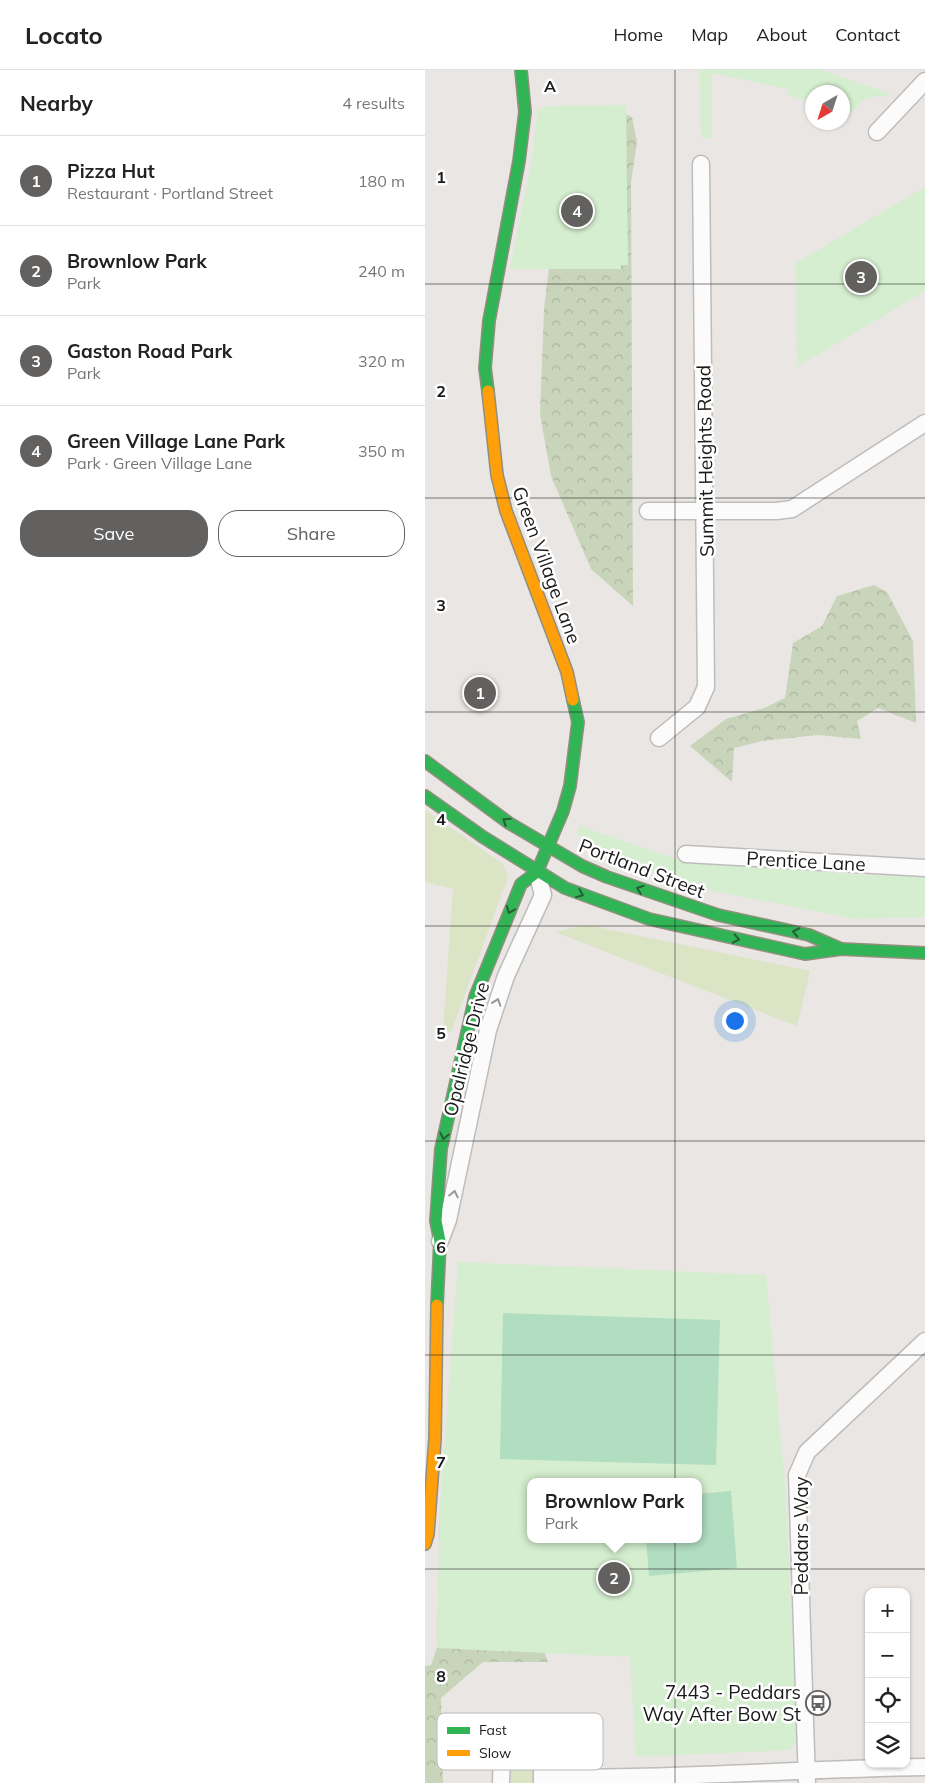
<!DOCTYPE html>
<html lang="en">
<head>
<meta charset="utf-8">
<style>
  :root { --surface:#fff; --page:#f6f6f6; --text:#222; --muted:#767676; --line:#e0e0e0; --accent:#626160 }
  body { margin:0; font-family:Mulish,sans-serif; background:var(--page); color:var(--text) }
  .controls { position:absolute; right:15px; bottom:15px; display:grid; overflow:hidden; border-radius:10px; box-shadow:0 1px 4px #0004 }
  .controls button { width:45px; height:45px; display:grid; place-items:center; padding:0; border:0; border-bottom:1px solid var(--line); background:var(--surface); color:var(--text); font:25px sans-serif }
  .compass { position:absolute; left:380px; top:15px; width:45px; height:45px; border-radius:50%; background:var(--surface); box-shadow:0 1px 4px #0004; rotate:219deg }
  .you { position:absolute; left:309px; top:950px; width:18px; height:18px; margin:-12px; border:4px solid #fff; border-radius:50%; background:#1a73e8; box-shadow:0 0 0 8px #1a73e833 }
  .badge { display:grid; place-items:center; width:32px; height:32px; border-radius:50%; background:var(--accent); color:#fff; font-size:16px; font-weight:700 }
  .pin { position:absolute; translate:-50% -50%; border:2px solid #fff; box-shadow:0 1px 5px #0006 }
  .popup { position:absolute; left:102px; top:1408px; width:175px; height:65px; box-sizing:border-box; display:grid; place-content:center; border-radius:10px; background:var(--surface); filter:drop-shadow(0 1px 4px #0005); font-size:16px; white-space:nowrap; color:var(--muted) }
  .popup b { font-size:19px; color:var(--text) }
  .popup::after { content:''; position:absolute; left:50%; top:100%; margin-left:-10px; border:10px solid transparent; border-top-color:var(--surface) }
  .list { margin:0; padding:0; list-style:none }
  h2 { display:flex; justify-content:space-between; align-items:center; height:65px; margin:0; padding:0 20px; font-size:21px }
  h2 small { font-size:16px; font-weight:400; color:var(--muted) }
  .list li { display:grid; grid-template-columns:32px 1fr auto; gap:15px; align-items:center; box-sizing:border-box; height:90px; padding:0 20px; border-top:1px solid var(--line) }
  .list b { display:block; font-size:19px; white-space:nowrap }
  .list p { margin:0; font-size:16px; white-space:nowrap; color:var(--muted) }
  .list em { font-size:16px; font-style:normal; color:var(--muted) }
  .actions { display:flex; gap:10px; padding:15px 20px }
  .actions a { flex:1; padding:11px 0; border:1px solid var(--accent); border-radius:20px; text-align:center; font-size:18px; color:var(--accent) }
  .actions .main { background:var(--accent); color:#fff }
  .icon { flex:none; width:28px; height:28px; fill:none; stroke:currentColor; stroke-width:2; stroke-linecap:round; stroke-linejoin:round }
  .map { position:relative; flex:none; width:500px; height:1713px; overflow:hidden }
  header { display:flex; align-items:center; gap:30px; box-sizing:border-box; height:70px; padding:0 25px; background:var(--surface); border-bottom:1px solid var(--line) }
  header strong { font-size:24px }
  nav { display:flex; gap:28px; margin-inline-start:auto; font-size:18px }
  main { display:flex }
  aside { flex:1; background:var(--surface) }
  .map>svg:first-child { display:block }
  .grass { fill:#dbe4c4 }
  .forest { fill:url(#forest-crowns) }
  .park { fill:#d5eecf; fill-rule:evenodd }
  .pitch { fill:#b1ddc1 }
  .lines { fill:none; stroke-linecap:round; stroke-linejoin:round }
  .street-casing { stroke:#bebdbb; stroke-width:19 }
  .fast-casing { stroke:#918f7d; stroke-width:14 }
  .slow-casing { stroke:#918f7d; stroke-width:14 }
  .street { stroke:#fcfbfb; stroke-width:16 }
  .fast { stroke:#30b455; stroke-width:11 }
  .slow { stroke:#ff9f0a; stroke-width:11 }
  .oneway { stroke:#245f35 }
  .oneway2 { stroke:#969696 }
  .grid { fill:none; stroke:#1a1a1a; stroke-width:1; stroke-opacity:0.55 }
  .labels { text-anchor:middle; stroke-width:5; stroke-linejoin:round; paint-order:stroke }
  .street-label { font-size:19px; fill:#1a1a1a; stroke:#fff }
  .poi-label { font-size:19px; fill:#1a1a1a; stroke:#fff; text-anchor:end }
  .key { fill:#fff; stroke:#bababa; stroke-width:1 }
  .key-label { font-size:14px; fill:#1a1a1a }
  .grid-label { font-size:16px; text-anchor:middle; font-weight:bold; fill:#1a1a1a; stroke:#fff; stroke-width:5; stroke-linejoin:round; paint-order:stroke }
</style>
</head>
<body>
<header>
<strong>Locato</strong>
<nav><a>Home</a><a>Map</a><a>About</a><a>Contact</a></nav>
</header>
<main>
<aside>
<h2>Nearby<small>4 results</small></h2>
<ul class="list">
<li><span class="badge">1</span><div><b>Pizza Hut</b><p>Restaurant · Portland Street</p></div><em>180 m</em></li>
<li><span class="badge">2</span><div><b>Brownlow Park</b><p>Park</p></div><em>240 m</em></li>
<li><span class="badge">3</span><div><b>Gaston Road Park</b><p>Park</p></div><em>320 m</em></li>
<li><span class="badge">4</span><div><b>Green Village Lane Park</b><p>Park · Green Village Lane</p></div><em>350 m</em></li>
</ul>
<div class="actions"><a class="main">Save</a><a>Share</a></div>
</aside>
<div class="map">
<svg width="500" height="1713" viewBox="0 0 500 1713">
  <defs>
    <pattern id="forest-crowns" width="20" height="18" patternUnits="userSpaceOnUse" patternTransform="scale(1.25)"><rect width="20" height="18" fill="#c9d5ba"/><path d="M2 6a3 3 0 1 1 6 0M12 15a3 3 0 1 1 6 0" fill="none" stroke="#acb69f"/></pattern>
  </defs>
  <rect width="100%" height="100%" fill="#e9e6e3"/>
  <g class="grass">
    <path d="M 0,740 L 78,794 L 83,807 L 26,962 L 18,961 L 28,819 L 0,812 Z"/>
    <path d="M 162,855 L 385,901 L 372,956 L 130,862 Z"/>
    <path d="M 100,1672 L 108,1679 L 108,1713 L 85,1713 L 87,1680 L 89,1677 Z"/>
  </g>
  <g class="forest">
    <path d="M 194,42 L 207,47 L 212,72 L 206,112 L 208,536 L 166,499 L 126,406 L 115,344 L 119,239 L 126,181 Z"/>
    <path d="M 449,515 L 462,522 L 488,571 L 491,653 L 453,638 L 432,651 L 436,669 L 393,665 L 337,671 L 309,678 L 307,712 L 265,676 L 301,649 L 339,638 L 360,628 L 368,573 L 397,556 L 412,526 Z"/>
    <path d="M 15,1438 L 99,1524 L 123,1592 L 58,1592 L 16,1628 L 18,1713 L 0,1713 L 0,1596 L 6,1595 L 12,1578 Z"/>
  </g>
  <g class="park">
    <path d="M 270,0 L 396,0 L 466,24 L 464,27 C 448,24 435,29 427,43 L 418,40 L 418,22 L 388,22 L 387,32 L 363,25 L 363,19 L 287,3 L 287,68 L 276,67 L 275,1 Z"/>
    <path d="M 201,35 L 203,195 L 196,195 L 196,199 L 85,199 L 106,95 L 113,39 L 119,39 L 120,36 Z"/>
    <path d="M 500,117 L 500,221 L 372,297 L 371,193 Z"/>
    <path d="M 155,756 L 252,789 L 432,805 L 500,806 L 500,847 L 431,849 L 263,816 L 166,776 L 152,764 Z"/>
    <path d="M 33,1192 L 341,1205 L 360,1415 L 372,1670 L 366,1680 L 211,1687 L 205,1587 L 12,1578 L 15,1438 ZM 105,1412 L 273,1412 L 273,1469 L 105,1469 Z"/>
  </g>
  <g class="pitch">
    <path d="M 78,1243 L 295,1250 L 291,1395 L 75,1389 Z"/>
    <path d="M 306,1421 L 312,1498 L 224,1506 L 221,1469 L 273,1469 L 273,1424 Z"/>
  </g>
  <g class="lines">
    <defs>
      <g id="street">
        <path d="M 452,62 L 500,11"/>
        <path d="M 223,441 L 351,441 L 367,439 L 500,353"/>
        <path d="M 234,668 L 272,637 L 281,617 L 276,94"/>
        <path d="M 261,784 L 500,798"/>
        <path d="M 15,1171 L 23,1150 L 63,960 L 81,906 L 118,825 L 112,802"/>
        <path d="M 117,1708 C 245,1709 372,1699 500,1697"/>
        <path d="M 76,1713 C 77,1689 74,1644 113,1667 L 117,1677 L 117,1713"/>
        <path d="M 382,1713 L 372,1405 L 382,1382 L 500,1271"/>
      </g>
      <g id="fast">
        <path d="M 63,321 L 60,298 L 64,251 L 94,91 L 100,42 L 96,0"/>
        <path d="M 0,691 L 84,753 L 157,796 L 182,807 L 293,845 L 384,865 L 416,879"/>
        <path d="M 0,726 L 58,767 L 140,818 L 224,849 L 380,884 L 416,879 L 500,883"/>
        <path d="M 12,1235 L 15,1171 L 11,1151 L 16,1079 L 50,927 L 96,814 L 112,802 L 138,741 L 145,716 L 153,652 L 148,630"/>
      </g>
      <g id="slow">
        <path d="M 63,321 L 72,405 L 81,441 L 142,602 L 148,630"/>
        <path d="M 0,1474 L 3,1464 L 10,1369 L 12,1235"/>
      </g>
    </defs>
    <use href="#street" class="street-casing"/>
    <use href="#fast" class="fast-casing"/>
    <use href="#slow" class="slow-casing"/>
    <use href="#street" class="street"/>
    <use href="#fast" class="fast"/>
    <use href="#slow" class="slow"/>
  </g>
  <defs><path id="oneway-chevron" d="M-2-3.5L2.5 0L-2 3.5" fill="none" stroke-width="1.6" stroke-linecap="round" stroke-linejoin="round" transform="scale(1.25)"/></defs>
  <g class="oneway">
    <use href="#oneway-chevron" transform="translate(81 751) rotate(-145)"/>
    <use href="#oneway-chevron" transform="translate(215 819) rotate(-160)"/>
    <use href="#oneway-chevron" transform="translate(155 824) rotate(22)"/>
    <use href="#oneway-chevron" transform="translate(85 840) rotate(112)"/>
    <use href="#oneway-chevron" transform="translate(371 862) rotate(-168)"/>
    <use href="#oneway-chevron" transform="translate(311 869) rotate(12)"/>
    <use href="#oneway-chevron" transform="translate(19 1066) rotate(103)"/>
  </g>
  <g class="oneway2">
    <use href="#oneway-chevron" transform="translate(72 932) rotate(-71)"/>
    <use href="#oneway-chevron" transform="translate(29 1124) rotate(-78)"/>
  </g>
  <path class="grid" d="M 250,0 L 250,1713M 0,214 L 500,214M 0,428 L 500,428M 0,642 L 500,642M 0,856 L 500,856M 0,1071 L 500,1071M 0,1285 L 500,1285M 0,1499 L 500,1499"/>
  <defs>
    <symbol id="bus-ring" viewBox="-11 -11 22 22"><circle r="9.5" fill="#fff" stroke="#626160" stroke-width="1.5"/><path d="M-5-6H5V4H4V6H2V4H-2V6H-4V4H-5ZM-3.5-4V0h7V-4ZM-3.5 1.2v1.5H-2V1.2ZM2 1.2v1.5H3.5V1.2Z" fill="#626160"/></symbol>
  </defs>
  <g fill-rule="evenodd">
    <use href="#bus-ring" x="379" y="1619" width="28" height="28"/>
  </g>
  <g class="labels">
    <g class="street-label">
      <text transform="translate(280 391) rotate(-91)" y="7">Summit Heights Road</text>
      <text transform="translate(122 495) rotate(70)" y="7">Green Village Lane</text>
      <text transform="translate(381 791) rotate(3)" y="7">Prentice Lane</text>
      <text transform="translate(217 798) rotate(21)" y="7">Portland Street</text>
      <text transform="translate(41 979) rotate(-76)" y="7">Opalridge Drive</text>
      <text transform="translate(376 1466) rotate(-90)" y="7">Peddars Way</text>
    </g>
    <g class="poi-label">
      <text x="376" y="1629">7443 - Peddars<tspan x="376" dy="22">Way After Bow St</tspan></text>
    </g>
  </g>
  <rect x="12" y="1643" width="166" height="57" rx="8" class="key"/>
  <rect x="22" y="1657" width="23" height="7" fill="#30b455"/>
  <rect x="22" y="1680" width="23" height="6" fill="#ff9f0a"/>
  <g class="key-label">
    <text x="54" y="1665">Fast</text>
    <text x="54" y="1688">Slow</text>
  </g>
  <g class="grid-label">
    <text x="125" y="22">A</text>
    <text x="16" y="113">1</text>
    <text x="16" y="327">2</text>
    <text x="16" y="541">3</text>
    <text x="16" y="755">4</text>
    <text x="16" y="969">5</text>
    <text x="16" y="1183">6</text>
    <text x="16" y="1398">7</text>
    <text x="16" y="1612">8</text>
  </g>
</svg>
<div class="controls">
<button>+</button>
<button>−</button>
<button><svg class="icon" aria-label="locate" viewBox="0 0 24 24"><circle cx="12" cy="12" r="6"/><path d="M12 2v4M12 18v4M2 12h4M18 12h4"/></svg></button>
<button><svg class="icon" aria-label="layers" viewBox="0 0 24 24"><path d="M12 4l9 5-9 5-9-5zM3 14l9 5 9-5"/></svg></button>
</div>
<svg class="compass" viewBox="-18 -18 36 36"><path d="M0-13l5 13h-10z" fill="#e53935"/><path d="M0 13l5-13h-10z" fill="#767676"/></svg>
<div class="you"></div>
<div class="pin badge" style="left:55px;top:623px">1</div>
<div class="pin badge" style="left:189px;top:1508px">2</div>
<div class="popup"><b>Brownlow Park</b>Park</div>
<div class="pin badge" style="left:436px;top:207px">3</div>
<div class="pin badge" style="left:152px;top:141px">4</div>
</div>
</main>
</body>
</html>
